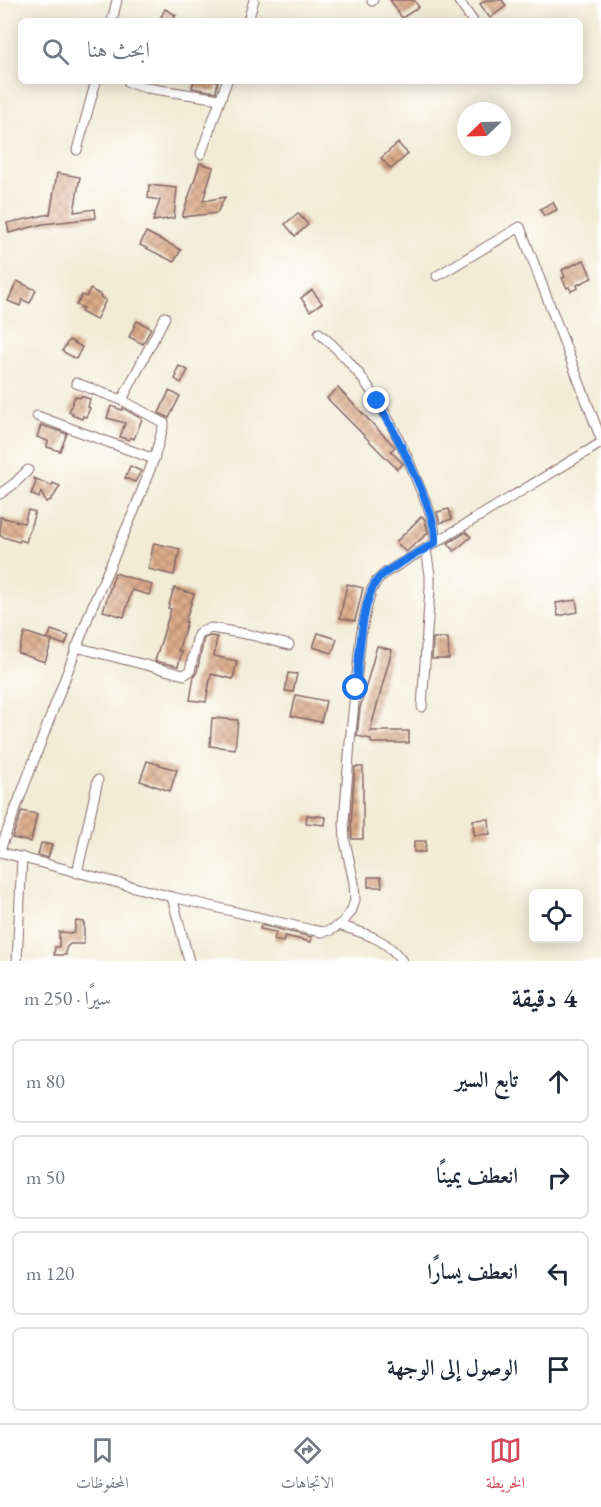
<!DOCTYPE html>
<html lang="ar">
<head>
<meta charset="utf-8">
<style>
  :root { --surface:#fff; --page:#f2f2f3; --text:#1f2937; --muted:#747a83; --line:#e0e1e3; --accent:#d1495b }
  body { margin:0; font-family:"EB Garamond",Amiri,serif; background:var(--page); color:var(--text); direction:rtl }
  .controls { position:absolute; right:18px; bottom:18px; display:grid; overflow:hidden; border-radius:9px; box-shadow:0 3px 15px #0003 }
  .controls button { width:54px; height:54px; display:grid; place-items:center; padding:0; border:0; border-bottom:2px solid var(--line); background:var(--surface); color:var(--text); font:30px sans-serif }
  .compass { position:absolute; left:457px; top:102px; width:54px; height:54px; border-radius:50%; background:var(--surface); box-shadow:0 3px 15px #0003; rotate:247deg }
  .stop { position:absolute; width:18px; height:18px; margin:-14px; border:4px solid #1a73e8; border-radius:50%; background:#fff }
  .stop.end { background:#1a73e8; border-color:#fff; box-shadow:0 2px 6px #0008 }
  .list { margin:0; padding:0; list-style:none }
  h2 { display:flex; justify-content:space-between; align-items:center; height:78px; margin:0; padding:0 24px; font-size:26px }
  h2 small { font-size:20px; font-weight:400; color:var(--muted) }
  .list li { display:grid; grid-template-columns:39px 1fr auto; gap:18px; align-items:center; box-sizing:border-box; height:84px; margin:0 12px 12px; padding:0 12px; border:2px solid var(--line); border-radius:9px }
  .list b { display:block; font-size:22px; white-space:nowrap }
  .list em { font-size:20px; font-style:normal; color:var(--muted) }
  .icon { flex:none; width:33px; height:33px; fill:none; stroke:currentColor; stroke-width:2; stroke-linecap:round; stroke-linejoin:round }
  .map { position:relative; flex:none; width:601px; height:961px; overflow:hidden; direction:ltr }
  .search { position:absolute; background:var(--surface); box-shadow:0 3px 15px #0003; left:18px; right:18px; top:18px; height:66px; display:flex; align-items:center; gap:15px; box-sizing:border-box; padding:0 21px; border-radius:9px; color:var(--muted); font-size:22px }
  .sheet { height:462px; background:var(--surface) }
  nav { display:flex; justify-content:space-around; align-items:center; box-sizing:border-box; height:84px; border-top:2px solid var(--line); background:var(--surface); font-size:16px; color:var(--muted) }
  nav a { display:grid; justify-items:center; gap:3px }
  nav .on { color:var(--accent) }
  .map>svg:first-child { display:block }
  .building { fill:url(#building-cross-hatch) }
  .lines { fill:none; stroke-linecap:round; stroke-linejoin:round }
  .minor-casing { stroke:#856767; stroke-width:11 }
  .minor { stroke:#fff; stroke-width:9 }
  .route { stroke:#1a73e8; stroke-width:8 }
</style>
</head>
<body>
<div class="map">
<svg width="601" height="961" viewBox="0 0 601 961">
  <defs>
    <pattern id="building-cross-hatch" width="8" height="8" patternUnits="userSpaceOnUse" patternTransform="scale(1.5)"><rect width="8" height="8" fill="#dcac8a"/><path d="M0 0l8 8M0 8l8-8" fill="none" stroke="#b48b71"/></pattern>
  </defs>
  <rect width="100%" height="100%" fill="#fff"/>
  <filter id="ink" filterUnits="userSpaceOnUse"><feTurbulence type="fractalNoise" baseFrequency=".0167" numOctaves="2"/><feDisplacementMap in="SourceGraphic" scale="12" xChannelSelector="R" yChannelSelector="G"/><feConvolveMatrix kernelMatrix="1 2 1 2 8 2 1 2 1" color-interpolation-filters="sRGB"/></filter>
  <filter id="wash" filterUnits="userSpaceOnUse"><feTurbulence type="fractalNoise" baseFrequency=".008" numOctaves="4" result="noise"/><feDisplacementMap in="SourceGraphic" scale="24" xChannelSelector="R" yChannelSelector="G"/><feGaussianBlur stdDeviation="1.35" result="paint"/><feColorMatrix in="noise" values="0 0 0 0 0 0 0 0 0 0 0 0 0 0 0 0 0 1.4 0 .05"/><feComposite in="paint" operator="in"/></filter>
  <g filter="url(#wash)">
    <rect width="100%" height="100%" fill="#f2ecd6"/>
    <g id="blocks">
      <g class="building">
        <path d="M 390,0 L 414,0 L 419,7 L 402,18 Z"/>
        <path d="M 486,0 L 502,0 L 506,6 L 490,18 L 480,4 Z"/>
        <path d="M 165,9 L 176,15 L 172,21 L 159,21 Z"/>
        <path d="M 194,81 L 218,81 L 216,92 L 192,88 Z"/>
        <path d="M 398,143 L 408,154 L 391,169 L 381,158 Z"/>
        <path d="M 200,163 L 213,167 L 203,201 L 225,197 L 217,213 L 182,217 Z"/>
        <path d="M 57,173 L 80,177 L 74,212 L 95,209 L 96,218 L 43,224 L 9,233 L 7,223 L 50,214 Z"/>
        <path d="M 149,185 L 177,188 L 174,218 L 153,221 L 160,200 L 148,198 Z"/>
        <path d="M 553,202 L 557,210 L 544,216 L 540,209 Z"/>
        <path d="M 298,213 L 308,225 L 295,236 L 285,224 Z"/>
        <path d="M 146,232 L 181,250 L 174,262 L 140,245 Z"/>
        <path d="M 584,260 L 592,278 L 577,285 L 578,288 L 571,291 L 569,287 L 567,288 L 562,278 L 565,277 L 562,270 Z"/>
        <path d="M 17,281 L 36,290 L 30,303 L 22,300 L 20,306 L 8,301 Z"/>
        <path d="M 90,289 L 101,295 L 100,297 L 106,300 L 96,320 L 81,312 L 83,308 L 76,305 L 82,295 L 86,297 Z"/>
        <path d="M 312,290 L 322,303 L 310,311 L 301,298 Z"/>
        <path d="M 137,321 L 151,328 L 143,344 L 129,337 Z"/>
        <path d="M 69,340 L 82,347 L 76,359 L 62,351 Z"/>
        <path d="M 179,366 L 188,370 L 181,383 L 175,379 L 177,375 L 175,374 Z"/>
        <path d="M 338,388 L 395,447 L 391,451 L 403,464 L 397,469 L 327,398 Z"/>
        <path d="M 169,391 L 180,396 L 169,418 L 159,413 Z"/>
        <path d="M 75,396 L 80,398 L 81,396 L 90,399 L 88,407 L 90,408 L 86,417 L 83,416 L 82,419 L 72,415 L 73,413 L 69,412 Z"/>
        <path d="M 111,406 L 122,410 L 123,408 L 142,419 L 134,439 L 130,437 L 129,440 L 120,437 L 125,423 L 107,418 Z"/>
        <path d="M 41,425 L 67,434 L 60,451 L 47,447 L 48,441 L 37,437 Z"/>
        <path d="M 130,466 L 141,471 L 135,482 L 125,478 Z"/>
        <path d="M 34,478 L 52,486 L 53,483 L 60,486 L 54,496 L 51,498 L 51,500 L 46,502 L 41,492 L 39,498 L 31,494 L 36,482 Z"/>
        <path d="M 449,509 L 452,519 L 440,523 L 437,512 Z"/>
        <path d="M 28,510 L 35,512 L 26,542 L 20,540 L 19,542 L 0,536 L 0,517 L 24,523 Z"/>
        <path d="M 422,516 L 425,520 L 428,533 L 406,552 L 396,542 Z"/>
        <path d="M 466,532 L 471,537 L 454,551 L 448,543 Z"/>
        <path d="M 154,543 L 180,549 L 174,575 L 148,569 Z"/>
        <path d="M 115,573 L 152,585 L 149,595 L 132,590 L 124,617 L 103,611 Z"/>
        <path d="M 347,584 L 363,588 L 355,621 L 340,618 Z"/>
        <path d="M 174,588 L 194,594 L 185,622 L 187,622 L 178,651 L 182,652 L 178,666 L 155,661 L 171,609 L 168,608 Z"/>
        <path d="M 576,600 L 578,612 L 558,616 L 556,603 Z"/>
        <path d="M 51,630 L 69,636 L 65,645 L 48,639 Z"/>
        <path d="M 25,632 L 52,641 L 45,662 L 18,653 Z"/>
        <path d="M 318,633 L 337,639 L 332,653 L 313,647 Z"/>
        <path d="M 210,636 L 217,637 L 214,656 L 237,661 L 233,679 L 211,674 L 206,702 L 190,700 L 194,676 L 197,672 L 204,638 Z"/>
        <path d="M 433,638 L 448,638 L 449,659 L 432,659 Z"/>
        <path d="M 377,646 L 392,650 L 370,731 L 409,731 L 409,743 L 371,743 L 371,739 L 357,736 L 360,708 Z"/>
        <path d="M 288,673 L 297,674 L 293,692 L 285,691 Z"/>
        <path d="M 296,695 L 326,701 L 321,722 L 291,716 Z"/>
        <path d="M 212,718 L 238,720 L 235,749 L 210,746 Z"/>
        <path d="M 147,761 L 177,770 L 170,791 L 140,781 Z"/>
        <path d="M 355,767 L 363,767 L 363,839 L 352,839 L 351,822 Z"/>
        <path d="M 22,811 L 37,814 L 31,842 L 12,838 Z"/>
        <path d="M 307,815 L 326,817 L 325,825 L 306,823 Z"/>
        <path d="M 489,819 L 490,834 L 474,835 L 473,820 Z"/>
        <path d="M 414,841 L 426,841 L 425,852 L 414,852 Z"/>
        <path d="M 41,843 L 52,845 L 48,858 L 38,855 Z"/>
        <path d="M 368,877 L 381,877 L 382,887 L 368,887 Z"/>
        <path d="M 76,921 L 84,922 L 84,944 L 70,944 L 66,948 L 66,955 L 54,955 L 55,947 L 59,947 L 59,932 L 74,933 Z"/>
        <path d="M 261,925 L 312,937 L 311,942 L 285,936 L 283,942 L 274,940 L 276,932 L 260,929 Z"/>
      </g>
    </g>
  </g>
  <g filter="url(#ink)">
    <use href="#blocks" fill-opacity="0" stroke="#856767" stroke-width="1.5"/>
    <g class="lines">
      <defs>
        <g id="minor">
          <path d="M 458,0 L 473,21"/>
          <path d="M 372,1 L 373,0"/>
          <path d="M 112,21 L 117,0"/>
          <path d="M 248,21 L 254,0"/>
          <path d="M 129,83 L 147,88 L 220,99"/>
          <path d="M 77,150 L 96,81"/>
          <path d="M 201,154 L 227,81"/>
          <path d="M 437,276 L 520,227 L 601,439"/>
          <path d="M 319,333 C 329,342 340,351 349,362 C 380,397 402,442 419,486 C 427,504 436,523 435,543"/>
          <path d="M 122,400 L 165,317"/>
          <path d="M 37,416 L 154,459"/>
          <path d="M 0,494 L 15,483 L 28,470"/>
          <path d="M 76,647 L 184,675 L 190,671 L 198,635 L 201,632 L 211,628 L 223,630 L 251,635 L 289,645"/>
          <path d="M 422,707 L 430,588 L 430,575 L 426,549"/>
          <path d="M 0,850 L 92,607 L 134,511 L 154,459 L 163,427 L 164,423 L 162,422 L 122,400 L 76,383"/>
          <path d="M 0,852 L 172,897 L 312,930 L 322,932 L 331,930 L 341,924 L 351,912 L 355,900 L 354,883 L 345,841 L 344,822 L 350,742 L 361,635 L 366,610 L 371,591 L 376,582 L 385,573 L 601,443"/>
          <path d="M 77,873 L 98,780"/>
          <path d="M 172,897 L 189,961"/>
          <path d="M 339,925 C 365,934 386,938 402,961"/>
          <path d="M 17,961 L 22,857"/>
        </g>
      </defs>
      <use href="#minor" class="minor-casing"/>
      <use href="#minor" class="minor"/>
    </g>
  </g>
  <g class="lines" filter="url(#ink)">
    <path class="route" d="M 356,688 C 359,662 361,595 380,577 C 393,565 419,553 435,543 C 436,524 428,507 421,489 C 408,458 394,430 377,401"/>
  </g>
</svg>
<div class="controls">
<button><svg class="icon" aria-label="locate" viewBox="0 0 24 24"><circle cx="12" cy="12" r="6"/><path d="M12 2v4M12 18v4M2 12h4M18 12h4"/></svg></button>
</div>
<svg class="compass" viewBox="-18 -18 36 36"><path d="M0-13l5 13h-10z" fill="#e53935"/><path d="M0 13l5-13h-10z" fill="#747a83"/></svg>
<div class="stop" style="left:356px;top:688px"></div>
<div class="stop end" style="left:377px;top:401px"></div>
<div class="search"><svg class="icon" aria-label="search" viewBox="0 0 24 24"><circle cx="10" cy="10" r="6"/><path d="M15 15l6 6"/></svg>ابحث هنا</div>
</div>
<section class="sheet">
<h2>4 دقيقة<small>سيرًا · 250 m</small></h2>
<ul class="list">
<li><svg class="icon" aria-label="ahead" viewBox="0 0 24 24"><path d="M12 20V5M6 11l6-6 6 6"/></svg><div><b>تابع السير</b></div><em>80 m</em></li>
<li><svg class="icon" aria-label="right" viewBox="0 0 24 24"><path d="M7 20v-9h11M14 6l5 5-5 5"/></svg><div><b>انعطف يمينًا</b></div><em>50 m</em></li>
<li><svg class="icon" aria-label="left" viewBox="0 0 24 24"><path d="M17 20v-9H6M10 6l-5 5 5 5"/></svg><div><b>انعطف يسارًا</b></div><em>120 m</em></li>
<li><svg class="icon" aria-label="arrive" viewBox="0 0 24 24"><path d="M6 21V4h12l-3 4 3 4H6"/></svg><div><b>الوصول إلى الوجهة</b></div></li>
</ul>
</section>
<nav>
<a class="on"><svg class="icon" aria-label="map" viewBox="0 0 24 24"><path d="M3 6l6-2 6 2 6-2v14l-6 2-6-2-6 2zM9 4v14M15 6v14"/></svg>الخريطة</a>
<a><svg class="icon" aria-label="directions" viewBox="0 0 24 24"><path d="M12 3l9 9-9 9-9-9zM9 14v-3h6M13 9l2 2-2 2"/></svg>الاتجاهات</a>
<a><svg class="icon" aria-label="saved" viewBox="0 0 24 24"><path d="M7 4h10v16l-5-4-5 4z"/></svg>المحفوظات</a>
</nav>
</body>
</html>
